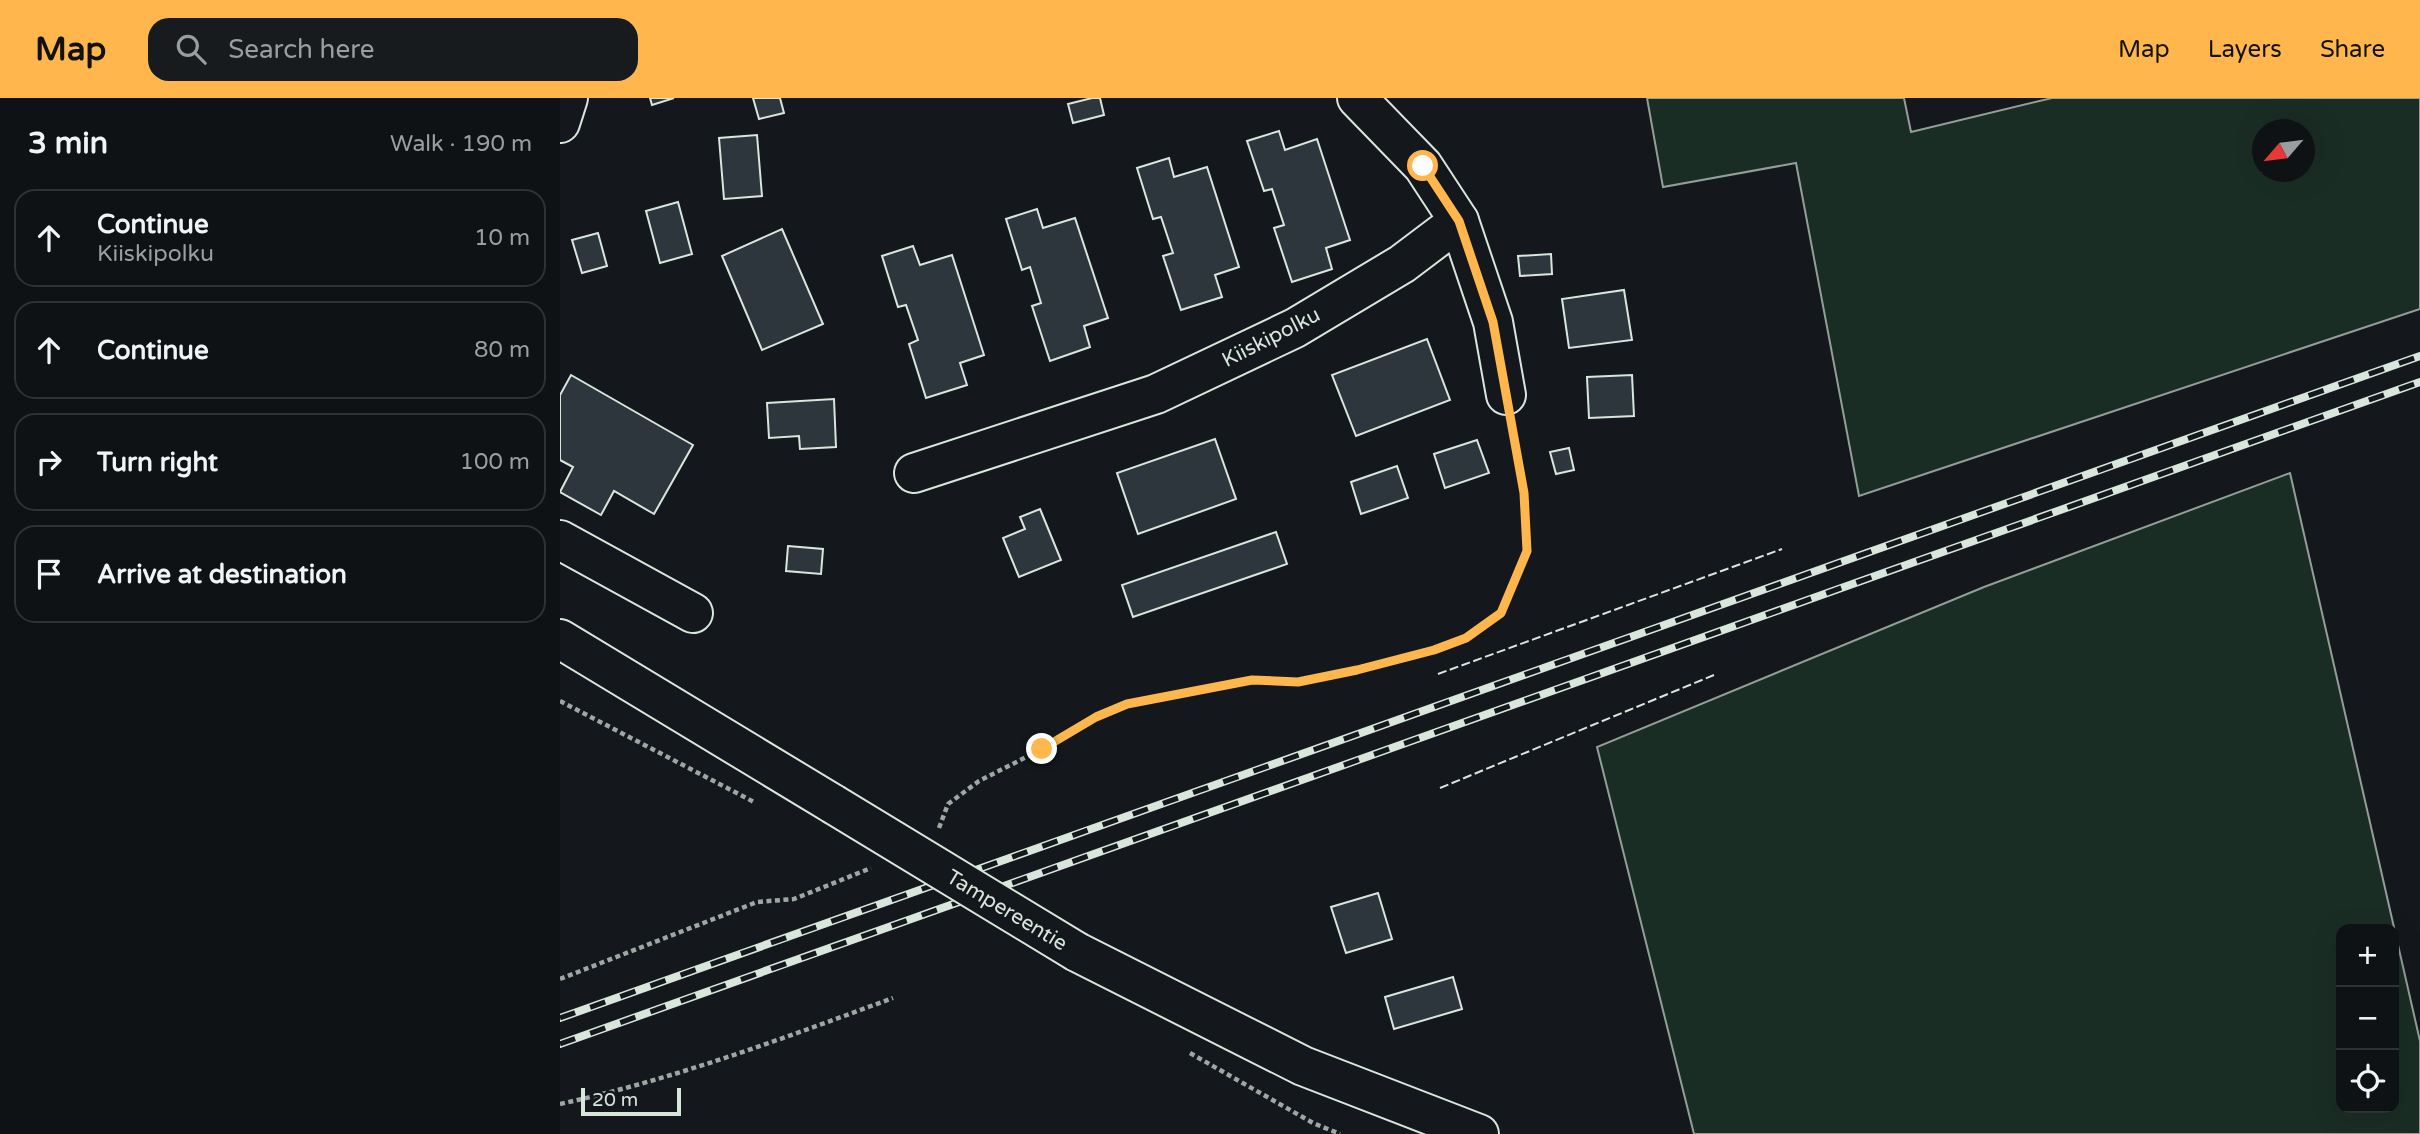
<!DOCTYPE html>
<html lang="en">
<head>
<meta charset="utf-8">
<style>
  :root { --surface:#0f1215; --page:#181b1e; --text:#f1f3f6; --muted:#9b9ea0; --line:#2f3234; --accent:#ffb74d }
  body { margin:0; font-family:"Varela Round",sans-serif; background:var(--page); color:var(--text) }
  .controls { position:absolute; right:21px; bottom:21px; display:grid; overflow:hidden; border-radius:14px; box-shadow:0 7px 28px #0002 }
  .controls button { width:63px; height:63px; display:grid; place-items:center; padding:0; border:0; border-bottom:2px solid var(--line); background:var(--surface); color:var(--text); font:35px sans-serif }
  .compass { position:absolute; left:1692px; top:21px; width:63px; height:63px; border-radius:50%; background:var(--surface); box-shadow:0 7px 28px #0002; rotate:242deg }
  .scale { position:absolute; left:21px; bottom:18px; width:100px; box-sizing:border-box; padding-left:7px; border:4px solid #d8e6dc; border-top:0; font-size:19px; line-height:24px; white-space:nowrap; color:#d8e6dc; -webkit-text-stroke:5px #14181c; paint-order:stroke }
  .stop { position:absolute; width:21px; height:21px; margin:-16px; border:5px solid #ffb74d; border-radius:50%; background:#fff }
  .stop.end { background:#ffb74d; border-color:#fff; box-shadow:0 2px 7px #0008 }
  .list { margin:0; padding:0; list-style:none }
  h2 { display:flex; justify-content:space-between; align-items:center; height:91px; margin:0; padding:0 28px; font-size:30px }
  h2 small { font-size:23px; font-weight:400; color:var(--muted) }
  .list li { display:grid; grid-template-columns:46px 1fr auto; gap:21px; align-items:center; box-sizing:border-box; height:98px; margin:0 14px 14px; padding:0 14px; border:2px solid var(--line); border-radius:21px }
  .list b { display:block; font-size:26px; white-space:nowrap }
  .list p { margin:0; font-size:23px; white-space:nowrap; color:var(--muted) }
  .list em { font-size:23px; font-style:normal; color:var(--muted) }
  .icon { flex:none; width:38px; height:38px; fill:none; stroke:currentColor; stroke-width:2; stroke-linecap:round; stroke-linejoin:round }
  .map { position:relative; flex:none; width:1860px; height:1036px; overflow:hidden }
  header { display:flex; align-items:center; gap:42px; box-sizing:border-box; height:98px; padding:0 35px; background:var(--accent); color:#111 }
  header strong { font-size:33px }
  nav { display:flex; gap:38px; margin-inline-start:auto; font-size:24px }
  .search { width:490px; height:63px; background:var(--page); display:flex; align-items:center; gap:18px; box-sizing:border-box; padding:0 24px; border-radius:21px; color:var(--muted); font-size:26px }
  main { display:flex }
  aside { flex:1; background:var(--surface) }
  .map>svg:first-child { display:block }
  .green { fill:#1a2d24; stroke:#939e99; stroke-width:2; fill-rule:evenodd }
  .building { fill:#2c363c; stroke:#d8e6dc; stroke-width:2 }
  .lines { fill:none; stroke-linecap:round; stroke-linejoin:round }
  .minor-casing { stroke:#d8e6dc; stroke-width:42 }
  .major-casing { stroke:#d8e6dc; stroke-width:42 }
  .path { stroke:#9da8a2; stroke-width:4.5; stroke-dasharray:5 3.5; stroke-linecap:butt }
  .minor { stroke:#14181c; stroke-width:38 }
  .major { stroke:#14181c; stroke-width:38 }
  .rail-casing { stroke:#d8e6dc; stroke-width:8 }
  .rail { stroke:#14181c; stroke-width:5; stroke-dasharray:16; stroke-linecap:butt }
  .major-bridge-casing { stroke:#d8e6dc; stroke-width:42; stroke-linecap:butt }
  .major-bridge { stroke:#14181c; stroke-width:38 }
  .fence { stroke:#d8e6dc; stroke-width:2; stroke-dasharray:9 3.5; stroke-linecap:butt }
  .route { stroke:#ffb74d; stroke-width:9 }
  .labels { text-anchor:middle; stroke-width:5; stroke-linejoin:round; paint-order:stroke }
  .street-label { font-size:21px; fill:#d8e6dc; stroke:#14181c }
</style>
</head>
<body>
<header>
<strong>Map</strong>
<div class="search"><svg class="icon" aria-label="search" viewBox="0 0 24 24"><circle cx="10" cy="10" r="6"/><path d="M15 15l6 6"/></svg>Search here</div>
<nav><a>Map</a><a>Layers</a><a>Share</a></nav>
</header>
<main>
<aside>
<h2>3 min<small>Walk · 190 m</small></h2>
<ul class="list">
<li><svg class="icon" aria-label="ahead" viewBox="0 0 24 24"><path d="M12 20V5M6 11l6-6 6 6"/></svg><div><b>Continue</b><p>Kiiskipolku</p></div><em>10 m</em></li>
<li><svg class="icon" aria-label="ahead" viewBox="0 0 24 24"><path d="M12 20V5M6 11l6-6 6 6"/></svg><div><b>Continue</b></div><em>80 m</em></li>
<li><svg class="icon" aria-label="right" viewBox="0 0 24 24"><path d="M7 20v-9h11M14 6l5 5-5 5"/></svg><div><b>Turn right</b></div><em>100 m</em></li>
<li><svg class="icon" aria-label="arrive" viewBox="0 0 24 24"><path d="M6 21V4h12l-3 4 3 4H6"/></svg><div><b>Arrive at destination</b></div></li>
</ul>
</aside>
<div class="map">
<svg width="1860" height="1036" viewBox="0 0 1860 1036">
  <rect width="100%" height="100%" fill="#14181c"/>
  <g class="green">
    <path d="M 1087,0 L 1344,0 L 1351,34 L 1492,0 L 1860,0 L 1860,211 L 1299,398 L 1236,65 L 1103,89 ZM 1702,32 L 1744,32 L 1744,74 L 1702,74 Z"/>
    <path d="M 1730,375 L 1860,943 L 1860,1036 L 1134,1036 L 1037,649 L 1424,489 ZM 1834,831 L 1834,1010 L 1781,1010 L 1781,831 Z"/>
  </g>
  <g class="building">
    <path d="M 90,0 L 114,0 L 92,7 Z"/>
    <path d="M 193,0 L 220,0 L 224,15 L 199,21 Z"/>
    <path d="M 532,0 L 540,0 L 544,17 L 513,25 L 508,6 Z"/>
    <path d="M 719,33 L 725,52 L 757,41 L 790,142 L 766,150 L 772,171 L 732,184 L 714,130 L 724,127 L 712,91 L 704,93 L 687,43 Z"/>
    <path d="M 197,37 L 202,98 L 164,101 L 159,40 Z"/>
    <path d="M 609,60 L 614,79 L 647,69 L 679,169 L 655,177 L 662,199 L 621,212 L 603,158 L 613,155 L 601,119 L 593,121 L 577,70 Z"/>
    <path d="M 118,104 L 132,156 L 100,165 L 86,113 Z"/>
    <path d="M 477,111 L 483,130 L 515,120 L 548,220 L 524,228 L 530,249 L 490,263 L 472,208 L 481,205 L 470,169 L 462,172 L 446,121 Z"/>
    <path d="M 222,131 L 263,226 L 202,252 L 162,158 Z"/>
    <path d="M 38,135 L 47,168 L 22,175 L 12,142 Z"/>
    <path d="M 353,148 L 360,167 L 392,157 L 424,257 L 400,265 L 407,287 L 366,300 L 349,246 L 358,242 L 346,207 L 338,209 L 322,158 Z"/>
    <path d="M 991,156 L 992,176 L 960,178 L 958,158 Z"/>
    <path d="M 1064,192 L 1072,242 L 1009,250 L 1002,201 Z"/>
    <path d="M 867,241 L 890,302 L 796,338 L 772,277 Z"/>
    <path d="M 11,277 L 133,347 L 94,416 L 54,393 L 41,417 L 0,394 L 13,369 L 0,362 L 0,297 Z"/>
    <path d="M 1072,277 L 1074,318 L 1029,320 L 1027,279 Z"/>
    <path d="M 274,301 L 276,349 L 240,351 L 239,338 L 209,340 L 207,305 Z"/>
    <path d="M 655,341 L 676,401 L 578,436 L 557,375 Z"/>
    <path d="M 917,342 L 929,375 L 885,390 L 874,356 Z"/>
    <path d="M 1009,350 L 1014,372 L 996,376 L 990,354 Z"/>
    <path d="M 837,368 L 848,400 L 801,416 L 791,384 Z"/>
    <path d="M 480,411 L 501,462 L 459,479 L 443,440 L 465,431 L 460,419 Z"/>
    <path d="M 716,434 L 727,466 L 573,519 L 562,487 Z"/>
    <path d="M 228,448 L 263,451 L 261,476 L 226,473 Z"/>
    <path d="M 818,795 L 832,841 L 786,855 L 771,809 Z"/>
    <path d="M 893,879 L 902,911 L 834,931 L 825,899 Z"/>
  </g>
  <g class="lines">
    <defs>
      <g id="minor">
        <path d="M 0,25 L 8,0"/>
        <path d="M 899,123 L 933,224 L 946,297"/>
        <path d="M 354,375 L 596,296 L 735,230 L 842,166 L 899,123 L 863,68 L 797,0"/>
        <path d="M 0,442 L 133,515"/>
      </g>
      <g id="major">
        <path d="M 0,541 L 273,706"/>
        <path d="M 517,854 L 743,968 L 919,1036"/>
      </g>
    </defs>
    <use href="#minor" class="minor-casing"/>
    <use href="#major" class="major-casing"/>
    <g class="path">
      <path d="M 0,603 L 194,704"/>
      <path d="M 379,730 L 388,706 L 419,683 L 482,651 L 536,619 L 567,606 L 692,581 L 738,584 L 874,552 L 906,540 L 941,515 L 967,453 L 964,395 L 952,329"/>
      <path d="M 0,881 L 197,804 L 234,801 L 311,770"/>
      <path d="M 630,955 L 753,1025 L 780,1036"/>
      <path d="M 0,1006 C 115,981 224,940 333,900"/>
    </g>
    <use href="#minor" class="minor"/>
    <use href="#major" class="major"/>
    <defs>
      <g id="rail">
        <path d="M 0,920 L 1860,258"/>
        <path d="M 0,946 L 1860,284"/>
      </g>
    </defs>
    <use href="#rail" class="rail-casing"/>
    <use href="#rail" class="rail"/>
    <defs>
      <path id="major-bridge" d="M 273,706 L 517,854"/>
    </defs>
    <use href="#major-bridge" class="major-bridge-casing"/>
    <use href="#major-bridge" class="major-bridge"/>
    <g class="fence">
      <path d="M 878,576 L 1222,451"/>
      <path d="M 880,690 L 1154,577"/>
    </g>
  </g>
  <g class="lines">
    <path class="route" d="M 482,651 L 536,619 L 567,606 L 692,582 L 738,584 L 797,572 L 874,552 L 906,540 L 941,515 L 967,453 L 964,395 L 933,224 L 899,123 L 863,68"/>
  </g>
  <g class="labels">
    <g class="street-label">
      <text transform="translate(711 239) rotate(-27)" y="7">Kiiskipolku</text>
      <text transform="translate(447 812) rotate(31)" y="7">Tampereentie</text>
    </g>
  </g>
</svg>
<div class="controls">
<button>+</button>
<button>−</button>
<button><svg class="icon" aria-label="locate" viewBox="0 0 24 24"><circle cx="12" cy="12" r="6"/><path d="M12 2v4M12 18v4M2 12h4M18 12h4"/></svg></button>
</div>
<svg class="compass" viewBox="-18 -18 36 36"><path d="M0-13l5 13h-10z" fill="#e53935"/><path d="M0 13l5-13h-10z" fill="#9b9ea0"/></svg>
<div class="scale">20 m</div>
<div class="stop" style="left:863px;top:68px"></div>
<div class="stop end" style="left:482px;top:651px"></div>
</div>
</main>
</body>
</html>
